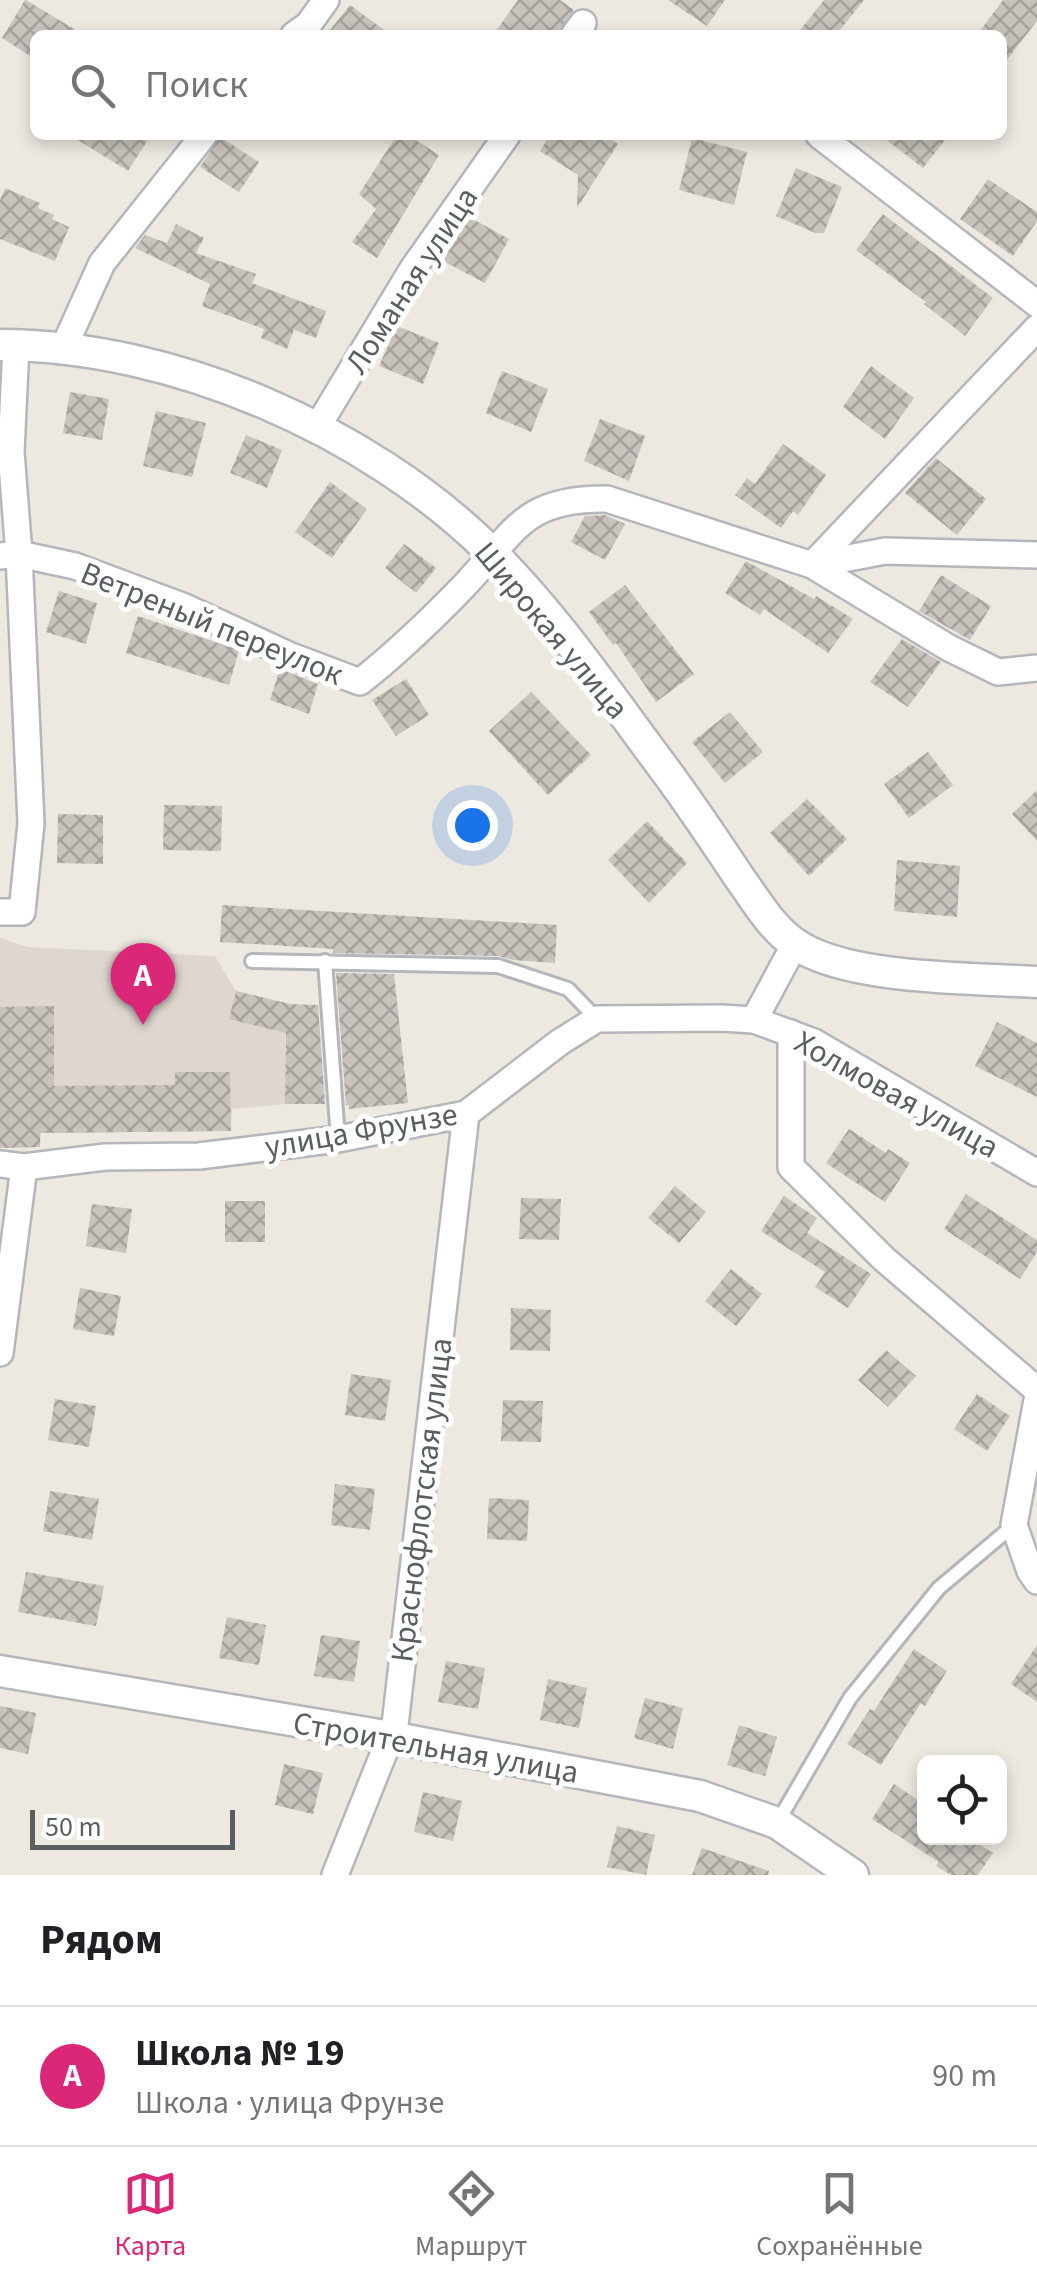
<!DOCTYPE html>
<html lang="ru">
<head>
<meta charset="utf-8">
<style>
  :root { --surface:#fff; --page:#f6f6f6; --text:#202124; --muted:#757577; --line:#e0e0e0; --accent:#db2777 }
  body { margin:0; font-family:"Source Sans 3",sans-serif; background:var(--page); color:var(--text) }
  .controls { position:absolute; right:30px; bottom:30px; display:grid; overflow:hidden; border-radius:15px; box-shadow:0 5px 15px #0003 }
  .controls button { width:90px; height:90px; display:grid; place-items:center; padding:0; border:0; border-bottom:2px solid var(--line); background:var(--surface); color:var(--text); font:50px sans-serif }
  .scale { position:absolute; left:30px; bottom:25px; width:205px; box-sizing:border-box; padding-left:10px; border:5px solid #595e62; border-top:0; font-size:28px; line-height:35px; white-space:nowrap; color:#595e62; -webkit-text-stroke:8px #fff; paint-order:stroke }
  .you { position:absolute; left:472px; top:825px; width:35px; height:35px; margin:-25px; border:8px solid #fff; border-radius:50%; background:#1a73e8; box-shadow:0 0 0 15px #1a73e833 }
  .badge { display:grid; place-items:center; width:65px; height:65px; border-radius:50%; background:var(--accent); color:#fff; font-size:32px; font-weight:700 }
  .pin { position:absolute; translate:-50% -82px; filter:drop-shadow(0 2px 5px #0008) }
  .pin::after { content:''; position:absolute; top:52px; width:35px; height:30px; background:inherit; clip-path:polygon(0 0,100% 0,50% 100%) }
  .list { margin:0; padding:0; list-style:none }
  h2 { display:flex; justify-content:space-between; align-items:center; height:130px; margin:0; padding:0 40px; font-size:42px }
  h2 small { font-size:32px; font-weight:400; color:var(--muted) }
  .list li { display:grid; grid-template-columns:65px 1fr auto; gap:30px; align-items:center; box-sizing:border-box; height:140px; padding:0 40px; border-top:2px solid var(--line) }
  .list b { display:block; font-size:38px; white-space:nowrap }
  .list p { margin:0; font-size:32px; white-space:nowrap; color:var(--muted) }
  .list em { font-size:32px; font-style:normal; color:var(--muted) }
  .icon { flex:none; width:55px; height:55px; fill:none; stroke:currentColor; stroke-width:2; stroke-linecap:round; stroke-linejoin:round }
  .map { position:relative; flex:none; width:1037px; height:1875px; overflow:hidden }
  .search { position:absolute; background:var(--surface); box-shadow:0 5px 15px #0003; left:30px; right:30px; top:30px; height:110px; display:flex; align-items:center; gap:25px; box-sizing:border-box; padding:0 35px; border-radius:15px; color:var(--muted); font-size:38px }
  .sheet { height:270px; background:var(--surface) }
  nav { display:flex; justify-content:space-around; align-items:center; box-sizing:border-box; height:140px; border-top:2px solid var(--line); background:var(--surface); font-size:28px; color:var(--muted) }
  nav a { display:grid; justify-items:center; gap:5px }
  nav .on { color:var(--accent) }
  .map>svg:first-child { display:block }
  .education { fill:#ddd7cf }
  .building { fill:url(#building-cross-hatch) }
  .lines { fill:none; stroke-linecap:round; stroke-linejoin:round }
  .service-casing { stroke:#b3b7bc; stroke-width:18 }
  .minor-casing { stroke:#b3b7bc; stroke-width:30 }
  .tertiary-casing { stroke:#b3b7bc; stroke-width:35 }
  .service { stroke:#fff; stroke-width:12 }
  .minor { stroke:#fff; stroke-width:25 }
  .tertiary { stroke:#fff; stroke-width:30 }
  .labels { text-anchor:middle; stroke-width:10; stroke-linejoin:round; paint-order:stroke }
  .street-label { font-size:32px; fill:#595e62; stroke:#fff }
</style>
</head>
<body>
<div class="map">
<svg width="1037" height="1875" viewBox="0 0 1037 1875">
  <defs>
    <pattern id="building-cross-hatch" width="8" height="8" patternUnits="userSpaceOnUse" patternTransform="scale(2.5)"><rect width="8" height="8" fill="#c8c3bd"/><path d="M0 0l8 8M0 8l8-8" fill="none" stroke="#a5a29d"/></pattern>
  </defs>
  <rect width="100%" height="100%" fill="#ede8e0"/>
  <path class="education" d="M 0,938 L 28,947 L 215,956 L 236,991 L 286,1004 L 285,1104 L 232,1109 L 231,1131 L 41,1133 L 40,1147 L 0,1148 Z"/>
  <g class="building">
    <path d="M 25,0 L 26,0 L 84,35 L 35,35 L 35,59 L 2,38 Z"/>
    <path d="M 518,0 L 560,0 L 574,10 L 556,35 L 493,35 Z"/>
    <path d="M 668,0 L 725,0 L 707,26 Z"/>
    <path d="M 824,0 L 864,0 L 836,35 L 796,35 Z"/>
    <path d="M 1003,0 L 1037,0 L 1037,21 L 1002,66 L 1002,35 L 977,35 Z"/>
    <path d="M 350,5 L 391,35 L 326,35 Z"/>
    <path d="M 70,135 L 151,135 L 128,171 Z"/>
    <path d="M 397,135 L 408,135 L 439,155 L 377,258 L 352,242 L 376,209 L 359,194 Z"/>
    <path d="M 550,135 L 603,135 L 618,144 L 577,208 L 578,175 L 540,151 Z"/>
    <path d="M 880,135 L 949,135 L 923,168 Z"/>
    <path d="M 220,137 L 259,162 L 239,192 L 200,167 Z"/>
    <path d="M 692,138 L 747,152 L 734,205 L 679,190 Z"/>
    <path d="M 796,168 L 842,187 L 824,233 L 815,233 L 776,216 Z"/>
    <path d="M 988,179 L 1037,212 L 1037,221 L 1013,256 L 960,219 Z"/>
    <path d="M 5,188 L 40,203 L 38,208 L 54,215 L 52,219 L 69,227 L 55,261 L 0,239 L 0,200 Z"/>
    <path d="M 883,214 L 993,298 L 965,336 L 924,304 L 926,302 L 856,250 Z"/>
    <path d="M 469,217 L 509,239 L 485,283 L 443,261 Z"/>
    <path d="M 176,224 L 204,238 L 196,253 L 256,274 L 252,283 L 326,311 L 316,338 L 294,330 L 287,349 L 261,338 L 264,329 L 202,306 L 210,284 L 135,248 L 145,235 L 167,243 Z"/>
    <path d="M 397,326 L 439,343 L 423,384 L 379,366 Z"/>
    <path d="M 871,366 L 914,398 L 885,439 L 843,407 Z"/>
    <path d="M 502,371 L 548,389 L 531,432 L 486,413 Z"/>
    <path d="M 70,392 L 109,399 L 102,440 L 63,433 Z"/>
    <path d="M 156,411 L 206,423 L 192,477 L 143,466 Z"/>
    <path d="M 600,419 L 645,436 L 629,481 L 584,461 Z"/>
    <path d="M 246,435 L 282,450 L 267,488 L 230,473 Z"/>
    <path d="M 783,444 L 826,475 L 798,515 L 793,511 L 781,528 L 735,495 L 747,478 L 755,484 Z"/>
    <path d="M 936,458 L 986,499 L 957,535 L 905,493 Z"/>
    <path d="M 330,482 L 367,509 L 332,558 L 295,532 Z"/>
    <path d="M 605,515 L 625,524 L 605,560 L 571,542 L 585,516 Z"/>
    <path d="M 404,544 L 436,568 L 416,593 L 385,568 Z"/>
    <path d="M 746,561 L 814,599 L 816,596 L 853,619 L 828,653 L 764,609 L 760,615 L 725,593 Z"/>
    <path d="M 941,575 L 991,606 L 970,640 L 919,611 Z"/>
    <path d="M 625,585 L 694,674 L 656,702 L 616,643 L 613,645 L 589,612 Z"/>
    <path d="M 59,591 L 97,603 L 86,644 L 46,632 Z"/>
    <path d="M 138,616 L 239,650 L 229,685 L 126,653 Z"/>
    <path d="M 902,639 L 941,662 L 908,707 L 870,682 Z"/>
    <path d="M 280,669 L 318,684 L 309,714 L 270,700 Z"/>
    <path d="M 406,679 L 429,715 L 396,736 L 372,700 Z"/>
    <path d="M 531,692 L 591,755 L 548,795 L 489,731 Z"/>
    <path d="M 730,712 L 763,752 L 725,783 L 692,742 Z"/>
    <path d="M 928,752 L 953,785 L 909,818 L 884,784 Z"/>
    <path d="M 1037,790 L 1037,841 L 1012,814 Z"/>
    <path d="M 807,799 L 847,839 L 809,876 L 770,833 Z"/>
    <path d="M 164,805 L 222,806 L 221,851 L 163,850 Z"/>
    <path d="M 58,814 L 103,815 L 103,864 L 57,863 Z"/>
    <path d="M 647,821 L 687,863 L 649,903 L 608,860 Z"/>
    <path d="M 897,860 L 960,866 L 957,917 L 894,911 Z"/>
    <path d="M 222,905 L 557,925 L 555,963 L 513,960 L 498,956 L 333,953 L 333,949 L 220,942 Z"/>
    <path d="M 336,973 L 394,974 L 408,1103 L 349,1109 L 349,1105 L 346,1105 Z"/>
    <path d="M 236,991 L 290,1004 L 318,1005 L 325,1104 L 285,1104 L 286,1033 L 229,1019 Z"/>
    <path d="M 54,1006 L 54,1086 L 175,1085 L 175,1072 L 230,1072 L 231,1131 L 40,1133 L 40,1147 L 0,1148 L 0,1007 Z"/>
    <path d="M 997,1022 L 1037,1043 L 1037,1097 L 975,1066 Z"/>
    <path d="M 849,1129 L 886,1153 L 888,1149 L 910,1163 L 885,1202 L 826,1163 Z"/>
    <path d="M 675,1186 L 706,1212 L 679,1243 L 648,1218 Z"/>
    <path d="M 966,1194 L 1037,1240 L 1037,1252 L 1020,1279 L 944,1229 Z"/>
    <path d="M 784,1196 L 817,1218 L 807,1233 L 871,1274 L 848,1308 L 815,1287 L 825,1272 L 761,1231 Z"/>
    <path d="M 521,1198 L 561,1199 L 559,1240 L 519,1239 Z"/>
    <rect x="225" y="1201" width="40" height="41"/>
    <path d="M 92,1204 L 132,1209 L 126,1253 L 86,1246 Z"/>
    <path d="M 731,1269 L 762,1294 L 736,1326 L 705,1301 Z"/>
    <path d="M 80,1288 L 121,1296 L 114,1336 L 73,1329 Z"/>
    <path d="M 511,1308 L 551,1310 L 550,1351 L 510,1350 Z"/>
    <path d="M 886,1350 L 916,1376 L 888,1407 L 858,1380 Z"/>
    <path d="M 351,1374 L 391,1380 L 385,1421 L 345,1415 Z"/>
    <path d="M 977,1394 L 1010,1416 L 987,1451 L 954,1429 Z"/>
    <path d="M 55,1399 L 96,1406 L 89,1447 L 48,1440 Z"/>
    <path d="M 503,1400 L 543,1401 L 541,1442 L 501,1441 Z"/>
    <path d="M 335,1484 L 375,1489 L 370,1530 L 331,1525 Z"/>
    <path d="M 50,1491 L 99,1499 L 92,1540 L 43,1531 Z"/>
    <path d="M 489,1498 L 529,1500 L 527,1541 L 487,1539 Z"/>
    <path d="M 26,1572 L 104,1586 L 96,1626 L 18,1612 Z"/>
    <path d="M 227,1617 L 266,1625 L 259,1665 L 219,1658 Z"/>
    <path d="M 321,1635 L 360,1641 L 354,1682 L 314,1676 Z"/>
    <path d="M 1037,1645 L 1037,1702 L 1011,1684 Z"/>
    <path d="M 914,1649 L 947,1671 L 925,1706 L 921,1703 L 881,1765 L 847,1744 L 870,1709 L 874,1711 Z"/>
    <path d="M 446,1661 L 485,1668 L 478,1709 L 438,1702 Z"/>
    <path d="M 548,1679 L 587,1688 L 579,1728 L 540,1720 Z"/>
    <path d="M 645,1698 L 683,1708 L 673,1749 L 634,1738 Z"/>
    <path d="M 0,1706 L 36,1713 L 28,1754 L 0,1748 Z"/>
    <path d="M 739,1725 L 777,1737 L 765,1776 L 727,1765 Z"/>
    <path d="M 284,1764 L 323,1773 L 313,1814 L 275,1805 Z"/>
    <path d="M 894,1784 L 924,1804 L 924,1838 L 969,1838 L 993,1853 L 978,1875 L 951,1875 L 936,1866 L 939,1862 L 872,1819 Z"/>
    <path d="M 423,1792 L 462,1801 L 453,1841 L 414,1832 Z"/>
    <path d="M 617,1826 L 655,1835 L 646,1875 L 607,1867 Z"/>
    <path d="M 702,1848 L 769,1871 L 768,1875 L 692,1875 Z"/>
  </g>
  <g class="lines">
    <defs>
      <g id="service">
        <path d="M 252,961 L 498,966 L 568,989 L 597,1019"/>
        <path d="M 325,961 L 338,1139"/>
        <path d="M 777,1823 L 850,1698 L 939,1588 L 1014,1525"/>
      </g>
      <g id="minor">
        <path d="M 294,35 L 308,25 L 326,0"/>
        <path d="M 574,35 L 583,23"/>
        <path d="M 819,135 L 1037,304"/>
        <path d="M 64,347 L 102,263 L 204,135"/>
        <path d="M 318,426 L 412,270 L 507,135"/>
        <path d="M 0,556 L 19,554 L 75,566 L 185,607 L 291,656 L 360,682 C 398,652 430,621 463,587 C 515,533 521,498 607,499 L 812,565 L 949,648 L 998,672 L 1037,668"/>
        <path d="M 812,565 L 1037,328"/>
        <path d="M 812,565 L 885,551 L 1037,555"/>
        <path d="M 0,912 L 22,912 L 31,823 L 19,554 L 11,452 L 16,345"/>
        <path d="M 754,1020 L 795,944"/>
        <path d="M 791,1033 L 791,1167 L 884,1259 L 1037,1390"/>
        <path d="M 0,1164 L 24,1167 L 105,1157 L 199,1156 L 338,1139 L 466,1114 L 560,1042 L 597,1019 L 721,1018 L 754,1020 L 814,1042 L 1037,1173"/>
        <path d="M 0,1353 L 24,1167"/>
        <path d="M 1037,1400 L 1014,1525 L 1030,1571 L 1037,1581"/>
        <path d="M 335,1875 L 395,1725 L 466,1114"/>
      </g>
      <g id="tertiary">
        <path d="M 0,345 C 172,345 367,430 489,550 C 557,617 611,698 668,774 C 693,808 717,844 741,880 C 757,902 771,927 794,943 C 845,980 973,978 1037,982"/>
        <path d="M 0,1671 L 391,1737 L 700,1796 L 777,1823 L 853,1875"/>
      </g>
    </defs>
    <use href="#service" class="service-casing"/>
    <use href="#minor" class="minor-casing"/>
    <use href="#tertiary" class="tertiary-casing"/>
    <use href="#service" class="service"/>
    <use href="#minor" class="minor"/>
    <use href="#tertiary" class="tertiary"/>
  </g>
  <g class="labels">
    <g class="street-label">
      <text transform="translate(411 280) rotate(-57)" y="11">Ломаная улица</text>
      <text transform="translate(212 623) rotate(22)" y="11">Ветреный переулок</text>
      <text transform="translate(552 630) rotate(50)" y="11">Широкая улица</text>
      <text transform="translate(897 1094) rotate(29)" y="11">Холмовая улица</text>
      <text transform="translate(361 1130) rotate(-10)" y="11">улица Фрунзе</text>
      <text transform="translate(421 1500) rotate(-83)" y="11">Краснофлотская улица</text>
      <text transform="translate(436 1747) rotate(10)" y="11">Строительная улица</text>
    </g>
  </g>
</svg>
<div class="controls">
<button><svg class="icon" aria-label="locate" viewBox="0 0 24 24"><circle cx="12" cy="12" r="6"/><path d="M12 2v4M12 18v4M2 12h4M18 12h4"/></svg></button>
</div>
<div class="scale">50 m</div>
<div class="you"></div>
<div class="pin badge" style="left:143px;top:1025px">A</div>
<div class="search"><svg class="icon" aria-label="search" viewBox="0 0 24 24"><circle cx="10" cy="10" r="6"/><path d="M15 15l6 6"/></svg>Поиск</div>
</div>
<section class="sheet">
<h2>Рядом<small></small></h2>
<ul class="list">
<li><span class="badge">A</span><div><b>Школа № 19</b><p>Школа · улица Фрунзе</p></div><em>90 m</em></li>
</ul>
</section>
<nav>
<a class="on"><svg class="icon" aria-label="map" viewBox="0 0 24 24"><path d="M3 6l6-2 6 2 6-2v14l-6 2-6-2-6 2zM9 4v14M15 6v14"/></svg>Карта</a>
<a><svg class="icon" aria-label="directions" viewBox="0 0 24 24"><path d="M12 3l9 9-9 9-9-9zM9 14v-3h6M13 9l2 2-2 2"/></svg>Маршрут</a>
<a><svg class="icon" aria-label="saved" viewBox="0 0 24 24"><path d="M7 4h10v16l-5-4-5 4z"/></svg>Сохранённые</a>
</nav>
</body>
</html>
